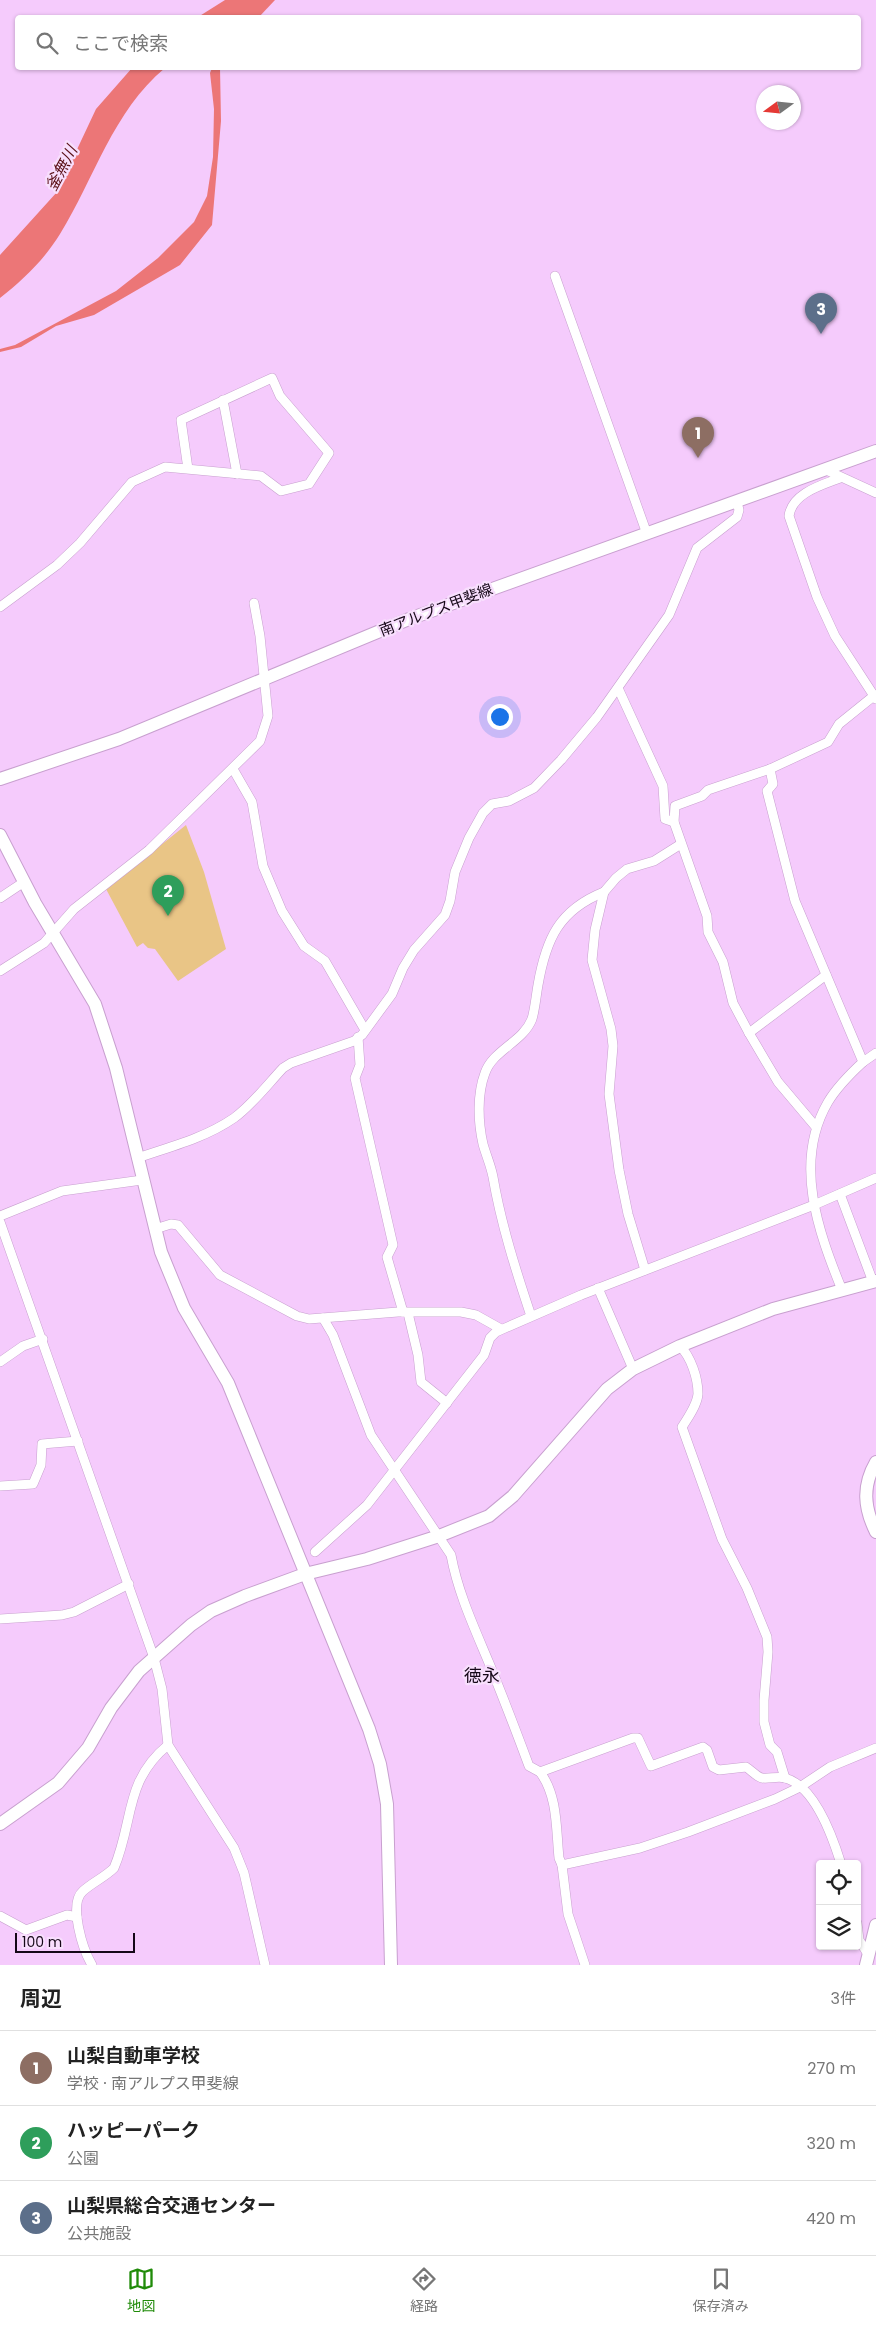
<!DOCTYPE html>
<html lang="ja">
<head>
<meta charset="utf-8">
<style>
  :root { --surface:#fff; --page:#f6f6f6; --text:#222; --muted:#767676; --line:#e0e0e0; --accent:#208b09 }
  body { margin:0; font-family:Poppins,"Noto Sans JP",sans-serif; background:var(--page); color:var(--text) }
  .controls { position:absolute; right:15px; bottom:15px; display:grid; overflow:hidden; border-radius:5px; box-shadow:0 1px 4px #0004 }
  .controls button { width:45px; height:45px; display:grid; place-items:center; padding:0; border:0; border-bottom:1px solid var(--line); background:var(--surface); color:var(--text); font:25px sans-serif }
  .compass { position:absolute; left:756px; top:85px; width:45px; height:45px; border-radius:50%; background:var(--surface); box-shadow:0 1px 4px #0004; rotate:255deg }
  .scale { position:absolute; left:15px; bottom:12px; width:120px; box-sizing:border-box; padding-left:5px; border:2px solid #150717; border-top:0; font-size:14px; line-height:18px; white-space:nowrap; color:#150717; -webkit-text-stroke:4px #f8dffd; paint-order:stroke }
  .you { position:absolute; left:499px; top:716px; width:18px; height:18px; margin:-12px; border:4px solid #fff; border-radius:50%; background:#1a73e8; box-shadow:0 0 0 8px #1a73e833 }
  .badge { display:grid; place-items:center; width:32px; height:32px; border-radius:50%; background:var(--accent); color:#fff; font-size:16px; font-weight:700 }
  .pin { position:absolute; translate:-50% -41px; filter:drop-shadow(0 1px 2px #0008) }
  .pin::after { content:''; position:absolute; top:26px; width:18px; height:15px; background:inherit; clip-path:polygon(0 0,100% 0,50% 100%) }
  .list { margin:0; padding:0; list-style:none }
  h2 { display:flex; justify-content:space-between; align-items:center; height:65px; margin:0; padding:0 20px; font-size:21px }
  h2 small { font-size:16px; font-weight:400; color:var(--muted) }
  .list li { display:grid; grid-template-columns:32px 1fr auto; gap:15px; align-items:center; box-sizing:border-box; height:75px; padding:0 20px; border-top:1px solid var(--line) }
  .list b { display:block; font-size:19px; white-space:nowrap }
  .list p { margin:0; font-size:16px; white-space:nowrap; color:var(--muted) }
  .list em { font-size:16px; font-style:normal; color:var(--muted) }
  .icon { flex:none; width:28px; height:28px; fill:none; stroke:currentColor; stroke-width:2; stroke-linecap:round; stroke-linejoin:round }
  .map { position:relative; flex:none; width:876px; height:1965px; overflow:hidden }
  .search { position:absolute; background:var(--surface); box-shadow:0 1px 4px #0004; left:15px; right:15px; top:15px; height:55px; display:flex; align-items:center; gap:12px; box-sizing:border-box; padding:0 18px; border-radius:5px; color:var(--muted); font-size:19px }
  .sheet { height:290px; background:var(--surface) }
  nav { display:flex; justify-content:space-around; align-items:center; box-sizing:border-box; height:70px; border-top:1px solid var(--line); background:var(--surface); font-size:14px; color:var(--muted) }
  nav a { display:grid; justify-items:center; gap:2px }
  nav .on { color:var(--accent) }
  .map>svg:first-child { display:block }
  .green { fill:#e9c586 }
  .water { fill:#ec7677 }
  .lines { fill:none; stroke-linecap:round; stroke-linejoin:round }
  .street-casing { stroke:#c8a0cf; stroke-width:10 }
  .secondary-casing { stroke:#c8a0cf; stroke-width:14 }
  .street { stroke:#fff; stroke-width:9 }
  .secondary { stroke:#fff; stroke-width:12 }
  .labels { text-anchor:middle; stroke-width:4.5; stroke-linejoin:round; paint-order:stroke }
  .street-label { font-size:15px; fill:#150717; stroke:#f8dffd }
  .water-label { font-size:16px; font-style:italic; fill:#5a1017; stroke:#f8dffd }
  .quarter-label { font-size:18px; fill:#150717; stroke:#f8dffd }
</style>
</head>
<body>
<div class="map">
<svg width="876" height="1965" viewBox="0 0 876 1965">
  <rect width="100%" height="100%" fill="#f5cbfc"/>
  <path class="green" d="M 186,825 L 204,872 L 226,949 L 178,981 L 155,949 L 148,948 L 143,943 L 137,947 L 106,889 Z"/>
  <g class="water">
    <path d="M 225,0 L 275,0 L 259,17 L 198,17 Z"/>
    <path d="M 132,68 L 165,68 C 113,111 94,179 60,234 C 44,260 23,280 0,298 L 0,255 L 57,192 L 96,109 Z"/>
    <path d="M 212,68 L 220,68 L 221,121 L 212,225 L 180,265 L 94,315 L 56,326 L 21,347 L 0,352 L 0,349 L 15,345 L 116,291 L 158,258 L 194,222 L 207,196 L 213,157 L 214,109 L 210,73 Z"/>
  </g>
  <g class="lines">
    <defs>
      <g id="street">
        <path d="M 555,276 L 647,534"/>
        <path d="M 223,400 L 237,474"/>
        <path d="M 824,469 L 876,493"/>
        <path d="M 840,478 C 822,485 792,493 789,516 L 817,597 L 835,636 L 876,699"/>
        <path d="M 0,607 L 57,565 L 80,543 L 132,482 L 165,467 L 261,476 L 281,491 L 309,484 L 329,453 L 280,396 L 272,378 L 181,420 L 188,469"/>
        <path d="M 618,688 L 663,786 L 665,819 L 674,822"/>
        <path d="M 233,769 L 252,802 L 263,866 L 282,911 L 304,946 L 325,961 L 365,1030"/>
        <path d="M 770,769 L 773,784 L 767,791 L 795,901 L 863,1062 C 850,1074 837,1087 828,1102 C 793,1162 818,1231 842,1290"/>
        <path d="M 0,898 L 24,882"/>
        <path d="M 0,971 L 44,943 L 74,909 L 149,850 L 260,741 L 268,716 L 260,636 L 254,603"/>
        <path d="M 749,1033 L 826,975"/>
        <path d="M 358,1037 L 360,1065 L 355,1078 L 393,1245 L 387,1257 L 403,1312"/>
        <path d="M 863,1062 L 876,1053"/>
        <path d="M 816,1127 L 778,1082 L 749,1033 L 733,1003 L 723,962 L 708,932 L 707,916 L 674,822 L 675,806 L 702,796 L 708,790 L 770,769 L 828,742 L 839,724 L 875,695"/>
        <path d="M 137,1158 C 170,1147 205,1138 234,1118 C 252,1105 268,1084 283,1068 L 291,1063 L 354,1041 L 362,1035 L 392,994 L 403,968 L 414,950 L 445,915 L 450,901 L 455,872 L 469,838 L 483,813 L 492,804 L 509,801 L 534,788 L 561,760 L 597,717 L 669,615 L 697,548 L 737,517 L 739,510 L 737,502"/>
        <path d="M 840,1194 L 873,1282"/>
        <path d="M 0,1216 L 62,1191 L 142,1180"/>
        <path d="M 0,1222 L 154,1658 L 162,1689 L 168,1745 L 234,1848 L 244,1873 L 265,1965"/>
        <path d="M 155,1229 L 171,1224 L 178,1225 L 220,1275 L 297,1316 L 309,1319 L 398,1312 L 461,1312 L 476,1315 L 501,1329"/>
        <path d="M 645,1270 L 628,1214 L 619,1170 L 609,1094 L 613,1046 L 611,1029 L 592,960 L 595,930 L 604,892 L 616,878 L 627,869 L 654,861 L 681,844"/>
        <path d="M 598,1288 L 633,1369"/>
        <path d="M 408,1313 L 418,1355 L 421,1382 L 447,1403"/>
        <path d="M 531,1316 C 516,1271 501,1224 493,1177 C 491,1166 486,1155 483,1144 C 478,1122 477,1094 485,1073 C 493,1050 523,1042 532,1019 C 535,1009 536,996 538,985 C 546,939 559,910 604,892"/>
        <path d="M 323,1318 L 333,1335 L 371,1435 L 451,1555 C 458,1593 474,1627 489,1663 C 503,1697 516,1731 529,1766 L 540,1772 L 633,1738 L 638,1738 L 651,1766 L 703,1747 L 707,1750 L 713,1767 L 719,1770 L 746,1767 C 751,1770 757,1777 762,1778 C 769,1779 778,1776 785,1778 C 815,1786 833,1838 841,1864"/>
        <path d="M 680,1346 C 691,1357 698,1378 698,1394 C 697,1405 688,1418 682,1427 L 722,1539 L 747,1588 L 767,1637 L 768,1652 L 764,1700 L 764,1722 L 770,1745 L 777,1752 L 785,1778"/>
        <path d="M 0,1362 L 23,1346 L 43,1339"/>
        <path d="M 0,1486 L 33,1484 L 41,1465 L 42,1444 L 78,1441"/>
        <path d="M 315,1552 L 367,1505 L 484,1355 L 490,1338 L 496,1332 L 581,1295 L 814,1205 L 876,1178"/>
        <path d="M 0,1619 L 62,1615 L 74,1612 L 129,1584"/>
        <path d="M 540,1772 C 558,1796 556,1829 559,1858 L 562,1865 L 640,1848 L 688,1832 L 775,1799 L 800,1787 L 830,1767 L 876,1748"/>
        <path d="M 562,1865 L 568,1914 L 585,1965"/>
        <path d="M 0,1916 L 26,1930 L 67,1915 L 77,1917"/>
        <path d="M 857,1923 L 859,1940 L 868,1954"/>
        <path d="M 92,1965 C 83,1950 68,1904 83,1891 C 93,1882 105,1877 114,1868 C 134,1821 124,1781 168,1745"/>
      </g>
      <g id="secondary">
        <path d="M 0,779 L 119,739 L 409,619 L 876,451"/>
        <path d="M 0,835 L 35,903 L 95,1004 L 116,1068 L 161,1252 L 184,1308 L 228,1383 L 369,1729 L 380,1764 L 387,1804 L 391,1965"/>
        <path d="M 876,1462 C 862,1486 864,1508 876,1532"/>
        <path d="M 0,1824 L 58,1783 L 88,1748 L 111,1708 L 139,1671 L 191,1625 L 211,1611 L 245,1596 L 305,1574 L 367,1559 L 439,1536 L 489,1516 L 513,1496 L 607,1389 L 633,1369 L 680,1346 L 773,1309 L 876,1281"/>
        <path d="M 866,1965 L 876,1925"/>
      </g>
    </defs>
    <use href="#street" class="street-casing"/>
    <use href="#secondary" class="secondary-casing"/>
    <use href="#street" class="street"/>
    <use href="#secondary" class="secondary"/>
  </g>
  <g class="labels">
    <g class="street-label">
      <text transform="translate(436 610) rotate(-21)" y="5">南アルプス甲斐線</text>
    </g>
    <g class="water-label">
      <text transform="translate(61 168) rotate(-62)" y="6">釜無川</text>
    </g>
    <g class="quarter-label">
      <text x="482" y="1682">徳永</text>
    </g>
  </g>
</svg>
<div class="controls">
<button><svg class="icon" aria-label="locate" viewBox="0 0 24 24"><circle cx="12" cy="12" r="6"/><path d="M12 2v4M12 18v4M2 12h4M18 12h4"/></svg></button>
<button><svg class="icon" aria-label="layers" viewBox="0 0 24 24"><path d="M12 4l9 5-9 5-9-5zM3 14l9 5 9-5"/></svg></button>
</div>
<svg class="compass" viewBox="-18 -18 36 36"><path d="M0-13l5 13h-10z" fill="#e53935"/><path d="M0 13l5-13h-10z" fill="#767676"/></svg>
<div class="scale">100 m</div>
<div class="you"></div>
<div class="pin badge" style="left:698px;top:458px;background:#8d6e63">1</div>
<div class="pin badge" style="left:168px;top:916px;background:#2e9e5b">2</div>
<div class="pin badge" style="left:821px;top:334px;background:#5c6f8a">3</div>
<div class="search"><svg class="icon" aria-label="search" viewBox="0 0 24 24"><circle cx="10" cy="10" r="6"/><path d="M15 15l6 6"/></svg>ここで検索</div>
</div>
<section class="sheet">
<h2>周辺<small>3件</small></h2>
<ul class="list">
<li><span class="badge" style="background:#8d6e63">1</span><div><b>山梨自動車学校</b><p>学校 · 南アルプス甲斐線</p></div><em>270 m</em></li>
<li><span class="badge" style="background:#2e9e5b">2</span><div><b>ハッピーパーク</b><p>公園</p></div><em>320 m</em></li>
<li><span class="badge" style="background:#5c6f8a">3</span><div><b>山梨県総合交通センター</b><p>公共施設</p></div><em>420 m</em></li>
</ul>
</section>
<nav>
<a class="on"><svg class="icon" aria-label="map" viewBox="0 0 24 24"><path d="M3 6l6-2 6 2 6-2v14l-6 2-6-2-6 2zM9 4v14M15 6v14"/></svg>地図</a>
<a><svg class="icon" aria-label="directions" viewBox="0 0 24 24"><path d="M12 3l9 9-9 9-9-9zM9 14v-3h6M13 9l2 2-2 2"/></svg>経路</a>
<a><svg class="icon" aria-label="saved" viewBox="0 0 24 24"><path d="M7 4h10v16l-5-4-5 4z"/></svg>保存済み</a>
</nav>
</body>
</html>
